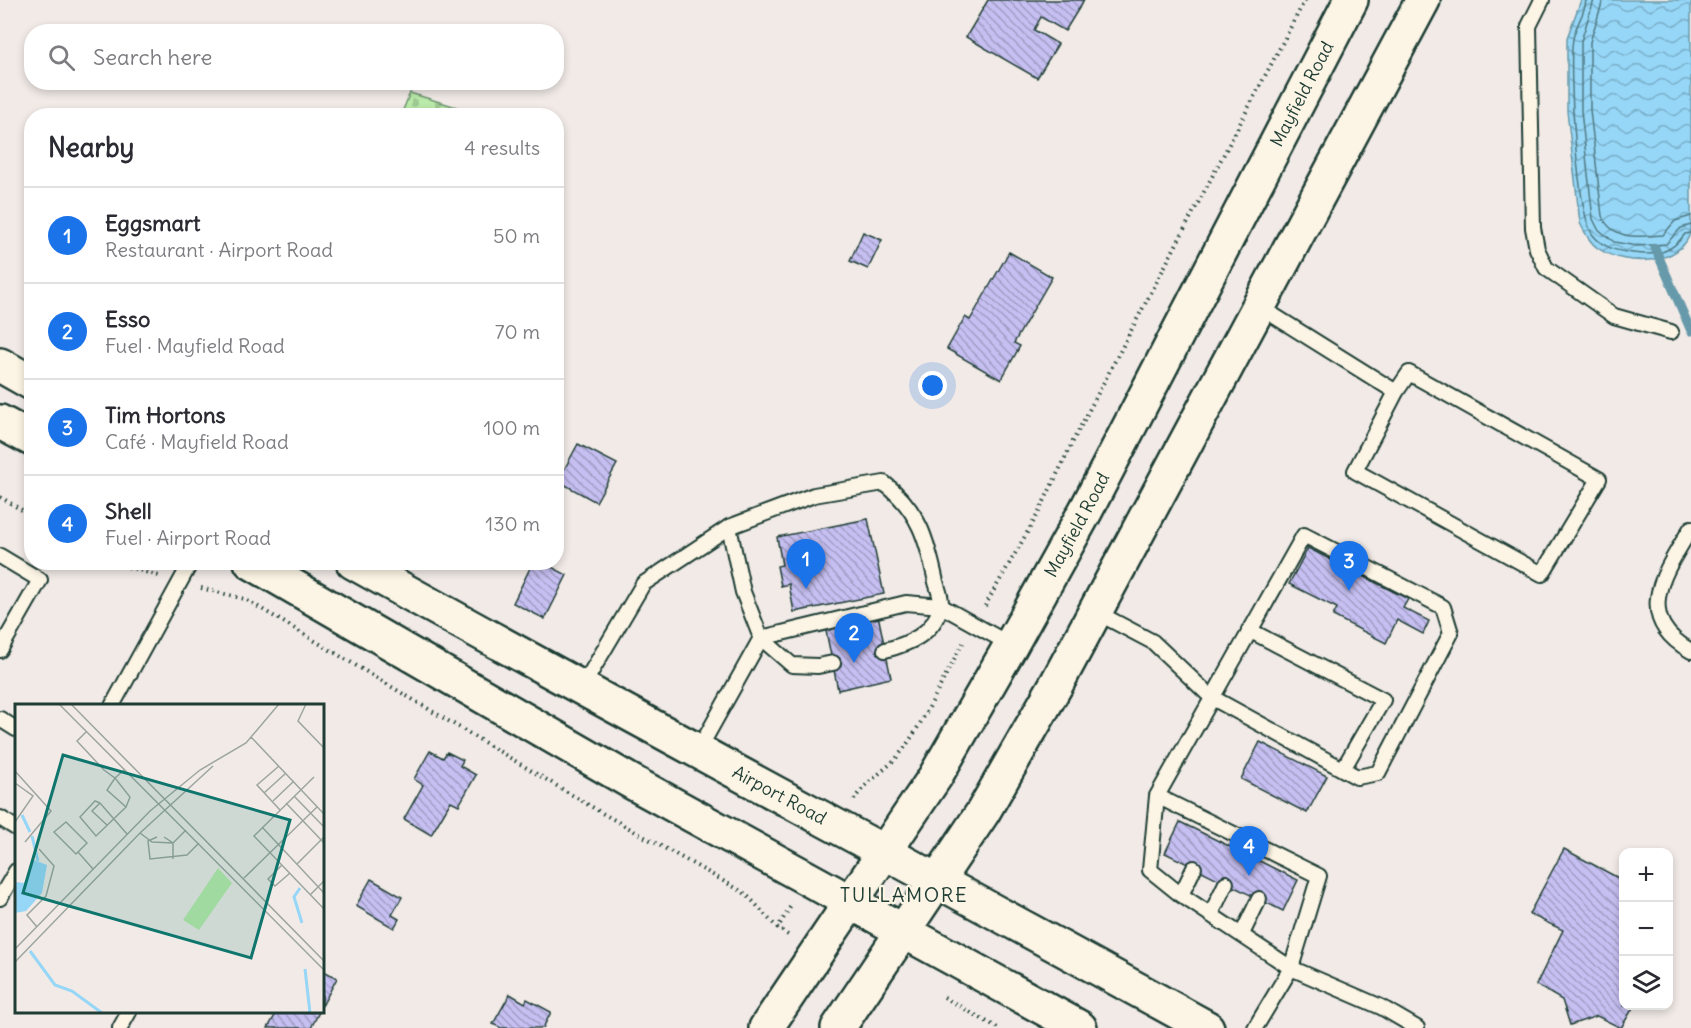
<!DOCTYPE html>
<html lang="en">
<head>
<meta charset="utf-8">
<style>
  :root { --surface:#fff; --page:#f2f2f3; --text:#2b2b33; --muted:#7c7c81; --line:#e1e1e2; --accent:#1a73e8 }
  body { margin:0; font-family:Delius,sans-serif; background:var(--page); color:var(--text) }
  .controls { position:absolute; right:18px; bottom:18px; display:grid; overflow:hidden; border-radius:12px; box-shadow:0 3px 9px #0003 }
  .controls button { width:54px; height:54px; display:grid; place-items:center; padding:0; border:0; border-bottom:2px solid var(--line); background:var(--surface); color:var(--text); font:30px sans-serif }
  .you { position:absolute; left:933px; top:386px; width:21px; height:21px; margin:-15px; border:4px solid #fff; border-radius:50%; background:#1a73e8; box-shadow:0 0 0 9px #1a73e833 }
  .badge { display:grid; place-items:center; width:39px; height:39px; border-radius:50%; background:var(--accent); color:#fff; font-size:20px; font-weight:700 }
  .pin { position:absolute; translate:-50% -50px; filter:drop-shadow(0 2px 3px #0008) }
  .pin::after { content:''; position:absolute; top:32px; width:21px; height:18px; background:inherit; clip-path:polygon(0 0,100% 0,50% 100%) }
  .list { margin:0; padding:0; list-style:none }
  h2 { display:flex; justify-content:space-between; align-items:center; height:78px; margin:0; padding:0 24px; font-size:26px }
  h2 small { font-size:20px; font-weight:400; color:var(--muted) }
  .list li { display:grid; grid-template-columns:39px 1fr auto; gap:18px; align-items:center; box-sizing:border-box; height:96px; padding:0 24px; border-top:2px solid var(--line) }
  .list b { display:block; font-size:22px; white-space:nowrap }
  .list p { margin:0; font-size:20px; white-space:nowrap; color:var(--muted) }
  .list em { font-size:20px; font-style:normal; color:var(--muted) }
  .icon { flex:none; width:33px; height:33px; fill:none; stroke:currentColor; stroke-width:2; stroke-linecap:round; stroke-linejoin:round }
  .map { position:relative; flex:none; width:1691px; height:1028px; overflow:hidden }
  .search { position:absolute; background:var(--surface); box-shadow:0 3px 9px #0003; left:24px; top:24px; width:540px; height:66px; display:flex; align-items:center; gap:15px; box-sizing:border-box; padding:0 21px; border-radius:24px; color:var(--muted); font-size:22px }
  .panel { position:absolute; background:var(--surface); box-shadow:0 3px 9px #0003; left:24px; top:108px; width:540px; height:462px; border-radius:24px }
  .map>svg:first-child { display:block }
  .cemetery { fill:url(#cemetery-stones); stroke:#6d946f; stroke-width:1.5 }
  .water { fill:url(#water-waves); stroke:#6699a9; stroke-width:1.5 }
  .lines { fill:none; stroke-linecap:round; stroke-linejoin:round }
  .shore { stroke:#4f7a82; stroke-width:1.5 }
  .stream { stroke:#6699a9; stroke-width:9 }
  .building { fill:url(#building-back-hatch); stroke:#1f3d34; stroke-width:1.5 }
  .lane-casing { stroke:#1f3d34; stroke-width:18 }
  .secondary-casing { stroke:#1f3d34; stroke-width:38 }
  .path { stroke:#1f3d34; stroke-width:4; stroke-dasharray:1.5 4.5; stroke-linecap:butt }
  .lane { stroke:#fcf5e5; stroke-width:14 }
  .secondary { stroke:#fcf5e5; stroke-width:33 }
  .labels { text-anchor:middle; stroke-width:4.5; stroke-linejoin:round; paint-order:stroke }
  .street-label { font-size:18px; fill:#1f3d34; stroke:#fcf5e5 }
  .neighbourhood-label { font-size:20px; letter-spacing:1.5px; fill:#1f3d34; stroke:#fcf5e5 }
  .inset-river { fill:none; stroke:#96d6f7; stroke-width:3 }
  .inset-road { fill:none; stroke:#9da59f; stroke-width:1.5 }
  .view { fill:#0f766e; fill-opacity:0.15; stroke:#0f766e; stroke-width:3 }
  .inset-edge { fill:none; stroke:#1f3d34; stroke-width:3 }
</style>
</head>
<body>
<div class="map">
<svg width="1691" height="1028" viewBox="0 0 1691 1028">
  <defs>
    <pattern id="cemetery-stones" width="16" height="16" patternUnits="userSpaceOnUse" patternTransform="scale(1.5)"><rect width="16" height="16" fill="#bbebaa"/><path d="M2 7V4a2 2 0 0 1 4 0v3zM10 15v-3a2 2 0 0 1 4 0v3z" fill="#a0ca93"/></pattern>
    <pattern id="water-waves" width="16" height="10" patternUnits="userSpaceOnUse" patternTransform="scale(1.5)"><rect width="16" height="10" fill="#96d6f7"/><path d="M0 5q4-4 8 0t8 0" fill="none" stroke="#7aafc9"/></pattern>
    <pattern id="building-back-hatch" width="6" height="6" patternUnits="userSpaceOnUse" patternTransform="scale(1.5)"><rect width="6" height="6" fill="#c6bff1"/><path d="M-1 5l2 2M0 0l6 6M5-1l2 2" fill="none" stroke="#a09cc4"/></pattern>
  </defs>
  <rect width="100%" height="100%" fill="#f1eae7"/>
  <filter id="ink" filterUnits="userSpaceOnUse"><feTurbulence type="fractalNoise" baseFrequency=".0167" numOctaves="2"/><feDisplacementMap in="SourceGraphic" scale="12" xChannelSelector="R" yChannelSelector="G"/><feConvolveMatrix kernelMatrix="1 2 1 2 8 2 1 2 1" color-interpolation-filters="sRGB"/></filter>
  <g filter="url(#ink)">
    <path class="cemetery" d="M 410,93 L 483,115 L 401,115 Z"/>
    <path class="water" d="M 1581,0 L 1691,0 L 1691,230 C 1683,266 1626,267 1599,249 C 1590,243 1585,233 1580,223 L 1567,111 L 1567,38 Z"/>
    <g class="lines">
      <g class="shore">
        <path d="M 1586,0 C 1585,14 1575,26 1573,39 C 1568,68 1577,214 1593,235 C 1603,248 1617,251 1633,253 C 1657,256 1671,253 1685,234 L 1691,233"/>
        <path d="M 1594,0 L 1581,41 L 1581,111 L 1593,219 L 1598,229 L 1614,242 L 1637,246 L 1666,244 L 1681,228 L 1691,225"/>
        <path d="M 1603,0 L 1590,42 L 1590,110 L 1602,216 C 1613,241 1640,237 1663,235 L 1675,221 L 1691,216"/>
      </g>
      <path class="stream" d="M 1655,248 L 1691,331"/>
    </g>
    <g class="building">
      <path d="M 988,0 L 1084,0 L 1065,31 L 1041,17 L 1034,30 L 1058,44 L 1037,78 L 966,37 Z"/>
      <path d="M 863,232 L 882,240 L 868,269 L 850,261 Z"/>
      <path d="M 1009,252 L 1052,277 L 1014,343 L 1020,346 L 1001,380 L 947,349 L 965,317 L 970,320 Z"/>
      <path d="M 578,444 L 617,464 L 596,502 L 558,481 Z"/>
      <path d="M 868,519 L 884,594 L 794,612 L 789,584 L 781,586 L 777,566 L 782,565 L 777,537 Z"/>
      <path d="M 1308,548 L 1408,599 L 1403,608 L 1429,621 L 1423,634 L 1397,620 L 1386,643 L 1333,616 L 1337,608 L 1289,584 Z"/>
      <path d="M 533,562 L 542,562 L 567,575 L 545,619 L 513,603 Z"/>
      <path d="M 878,615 L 891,678 L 838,690 L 825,626 Z"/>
      <path d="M 1260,742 L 1327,776 L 1307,813 L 1241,779 Z"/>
      <path d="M 430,751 L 443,758 L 447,752 L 463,760 L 460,766 L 476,775 L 459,805 L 451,801 L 431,835 L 404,819 L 423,785 L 414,779 Z"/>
      <path d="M 1180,822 L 1298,880 L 1283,911 L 1165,853 Z"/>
      <path d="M 1564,849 L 1624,881 L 1624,1006 L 1634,1006 L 1621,1028 L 1597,1016 L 1570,1025 L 1562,1000 L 1536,985 L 1563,930 L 1529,914 Z"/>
      <path d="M 371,879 L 402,897 L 392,915 L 399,919 L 394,928 L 356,906 Z"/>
      <path d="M 322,970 L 337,978 L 322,1006 Z"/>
      <path d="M 510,994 L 525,1003 L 527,999 L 551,1012 L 543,1028 L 501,1028 L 493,1024 Z"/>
      <path d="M 277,1012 L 319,1012 L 311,1028 L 268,1028 Z"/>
    </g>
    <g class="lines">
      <defs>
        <g id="lane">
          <path d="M 1542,0 L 1529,26 L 1533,228 L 1537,249 L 1546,268 L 1614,316 L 1671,332"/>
          <path d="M 1260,307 L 1396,392 L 1355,471 L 1542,574 L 1599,479 L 1409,373 L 1396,392"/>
          <path d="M 729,527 L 743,592 L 761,638 L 792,665 L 818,666 L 833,663"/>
          <path d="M 1691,528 C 1665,572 1631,617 1691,651"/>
          <path d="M 0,556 L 40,580 L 0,650"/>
          <path d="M 1096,612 L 1153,642 L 1211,697 L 1357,777 L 1378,773 L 1451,633 L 1443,607 L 1304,535 L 1157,796 L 1319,876 L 1291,968 L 1181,895 L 1150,870 L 1157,796"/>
          <path d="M 1249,630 L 1383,700 L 1343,769"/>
          <path d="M 581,689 L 643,584 L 729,527 L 814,495 L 884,483 C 919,510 927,540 936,582 C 938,589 943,601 940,608 C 933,634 909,644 885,650"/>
          <path d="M 112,706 L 191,562"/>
          <path d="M 0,719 L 16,729"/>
          <path d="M 698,751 L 761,638 L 906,603 L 941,606 L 1011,645"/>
          <path d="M 0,818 L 16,828"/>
          <path d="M 1181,895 L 1194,868"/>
          <path d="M 0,898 L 16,871"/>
          <path d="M 1211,914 L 1226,883"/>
          <path d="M 1242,934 L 1259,899"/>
          <path d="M 120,1028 L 129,1012"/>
          <path d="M 1255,1028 L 1291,968 L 1381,1007 L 1417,1028"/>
        </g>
        <g id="secondary">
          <path d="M 0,365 L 32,383"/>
          <path d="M 0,422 L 32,439"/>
          <path d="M 251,562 L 630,781 L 1080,1028"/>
          <path id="s1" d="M 353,562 C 636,720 923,871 1207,1028"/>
          <path id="s2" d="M 766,1028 L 935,777 L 1011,645 L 1086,510 L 1351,0"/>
          <path d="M 838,1028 L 983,812 L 1057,683 L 1423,0"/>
        </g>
      </defs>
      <use href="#lane" class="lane-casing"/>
      <use href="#secondary" class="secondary-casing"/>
      <g class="path">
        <path d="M 0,497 L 32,516"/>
        <path d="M 111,562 L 159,576"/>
        <path d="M 201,588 L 245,599 L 602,813 L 743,892 C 760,906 771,926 790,936"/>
        <path d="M 985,606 L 1039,512 L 1075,437 L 1305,0"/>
        <path d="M 854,800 C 866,780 888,770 902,751 C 926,719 943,678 963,643"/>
        <path d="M 777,929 L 792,904"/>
        <path d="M 944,997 L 998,1028"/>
      </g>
      <use href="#lane" class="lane"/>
      <use href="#secondary" class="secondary"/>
    </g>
  </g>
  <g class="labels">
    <g class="street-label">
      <text dy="6" stroke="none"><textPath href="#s2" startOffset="1078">Mayfield Road</textPath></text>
      <text dy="6" stroke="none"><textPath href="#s2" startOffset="592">Mayfield Road</textPath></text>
      <text dy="6" stroke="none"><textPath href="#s1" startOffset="486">Airport Road</textPath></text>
    </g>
    <g class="neighbourhood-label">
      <text x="904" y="902">TULLAMORE</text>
    </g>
  </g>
  <g transform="translate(15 704)">
    <rect width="309" height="309" fill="#f1eae7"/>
    <path d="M 203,164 L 217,179 L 184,226 L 168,216 Z" fill="#bbebaa"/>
    <path d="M 19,156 L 32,161 L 27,189 L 11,207 L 0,209 L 0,178 L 9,179 Z" fill="#96d6f7"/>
    <path class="inset-river" d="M 7,111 L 15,128M 17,132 L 23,157M 285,184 L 279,193 L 287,219M 15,247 L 40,281 L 57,287 L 87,309M 290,265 L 295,309"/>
    <path class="inset-road" d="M 44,0 L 309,266M 56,0 L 309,257M 291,0 L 283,17 L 309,44M 71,28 L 62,37 L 89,66 L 100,74 L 109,66M 236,33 L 309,110M 264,62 L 242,81 L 265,106M 0,67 L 36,107 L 10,138M 299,73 L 239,132 L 309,205M 0,79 L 18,92 L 0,118M 249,89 L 271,69M 279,92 L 309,123M 258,97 L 279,77M 85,99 L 80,97 L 65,113 L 81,132 L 111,103 L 92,86 L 100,74 L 115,93 L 111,103M 85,99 L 112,130M 85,99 L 77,107 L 92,121M 271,99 L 309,139M 247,123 L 309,189M 125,129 L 137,138 L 158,139 L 171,126M 142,133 L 133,137 L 135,155 L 172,151 L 184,139M 149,133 L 158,139 L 158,155M 63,148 L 61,150 L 39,128 L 51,118 L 72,139 L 63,148 L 78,165M 282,160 L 309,133M 267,161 L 253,175 L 260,182 L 275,169M 229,174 L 302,103M 295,191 L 309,177M 22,223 L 12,211 L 31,192 L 39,162 L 24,145M 0,245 L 135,107 L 185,66 L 231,39 L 264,0M 0,258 L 125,129 L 198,62"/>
    <path class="view" d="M 48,51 L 275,116 L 236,254 L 8,189 Z"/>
    <rect width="309" height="309" class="inset-edge"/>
  </g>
</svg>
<div class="controls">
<button>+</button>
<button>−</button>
<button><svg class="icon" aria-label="layers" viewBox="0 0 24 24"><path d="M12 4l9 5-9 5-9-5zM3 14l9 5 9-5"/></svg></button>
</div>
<div class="you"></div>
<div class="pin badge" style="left:806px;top:589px">1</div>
<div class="pin badge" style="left:854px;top:663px">2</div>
<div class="pin badge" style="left:1349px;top:591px">3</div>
<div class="pin badge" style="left:1249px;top:876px">4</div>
<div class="search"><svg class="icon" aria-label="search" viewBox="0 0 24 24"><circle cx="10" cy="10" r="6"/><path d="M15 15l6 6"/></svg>Search here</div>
<section class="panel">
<h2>Nearby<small>4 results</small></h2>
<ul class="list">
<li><span class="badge">1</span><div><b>Eggsmart</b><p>Restaurant · Airport Road</p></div><em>50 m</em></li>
<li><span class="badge">2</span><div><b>Esso</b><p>Fuel · Mayfield Road</p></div><em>70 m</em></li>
<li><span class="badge">3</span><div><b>Tim Hortons</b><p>Café · Mayfield Road</p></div><em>100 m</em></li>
<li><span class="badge">4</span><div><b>Shell</b><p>Fuel · Airport Road</p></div><em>130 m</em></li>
</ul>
</section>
</div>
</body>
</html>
